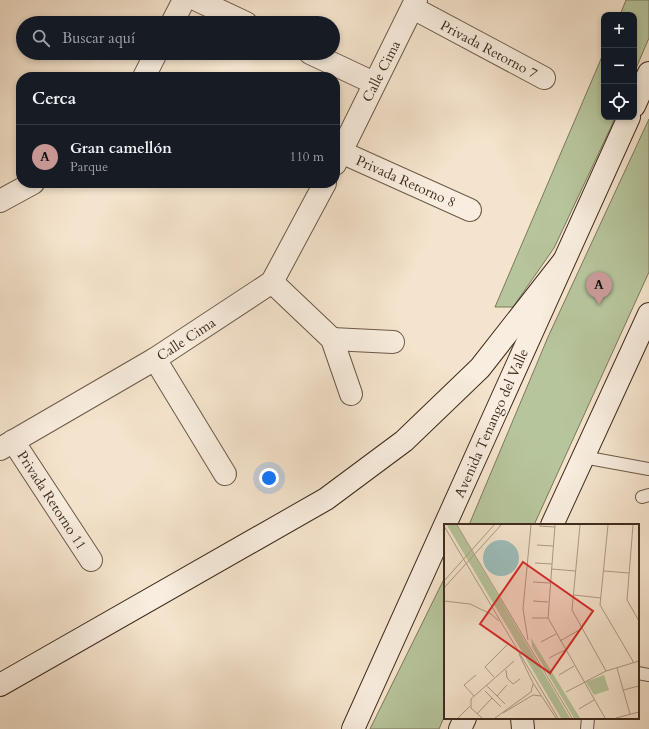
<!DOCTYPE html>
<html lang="es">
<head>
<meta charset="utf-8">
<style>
  :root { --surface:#171b24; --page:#20242c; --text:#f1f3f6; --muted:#9ea1a6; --line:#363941; --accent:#c59692 }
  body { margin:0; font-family:Cardo,serif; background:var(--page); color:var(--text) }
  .controls { position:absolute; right:12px; top:12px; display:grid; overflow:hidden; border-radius:8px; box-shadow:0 2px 6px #0003 }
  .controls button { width:36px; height:36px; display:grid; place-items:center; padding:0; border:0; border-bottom:1px solid var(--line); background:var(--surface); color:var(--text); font:20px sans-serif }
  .you { position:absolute; left:269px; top:478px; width:14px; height:14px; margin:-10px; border:3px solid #fff; border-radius:50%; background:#1a73e8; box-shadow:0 0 0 6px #1a73e833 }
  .badge { display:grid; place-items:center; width:26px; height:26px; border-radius:50%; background:var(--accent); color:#111; font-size:13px; font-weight:700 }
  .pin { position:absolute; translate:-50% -33px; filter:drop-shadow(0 1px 2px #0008) }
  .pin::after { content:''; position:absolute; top:21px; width:14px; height:12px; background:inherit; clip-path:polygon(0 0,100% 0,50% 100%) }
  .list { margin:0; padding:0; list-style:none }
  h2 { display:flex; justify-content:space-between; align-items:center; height:52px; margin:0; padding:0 16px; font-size:17px }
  h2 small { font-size:13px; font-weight:400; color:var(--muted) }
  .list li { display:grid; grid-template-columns:26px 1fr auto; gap:12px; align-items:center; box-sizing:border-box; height:64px; padding:0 16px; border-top:1px solid var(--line) }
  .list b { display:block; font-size:15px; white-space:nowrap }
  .list p { margin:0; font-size:13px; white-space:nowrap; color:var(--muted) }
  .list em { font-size:13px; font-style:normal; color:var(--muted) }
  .icon { flex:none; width:22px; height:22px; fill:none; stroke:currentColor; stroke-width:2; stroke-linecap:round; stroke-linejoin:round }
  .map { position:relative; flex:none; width:649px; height:729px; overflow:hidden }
  .search { position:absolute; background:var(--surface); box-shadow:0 2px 6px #0003; left:16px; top:16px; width:324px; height:44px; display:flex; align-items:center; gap:10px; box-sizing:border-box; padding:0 14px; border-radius:22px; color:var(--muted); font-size:15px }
  .panel { position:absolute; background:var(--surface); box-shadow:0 2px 6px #0003; left:16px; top:72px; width:324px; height:116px; border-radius:16px }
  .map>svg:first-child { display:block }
  .park { fill:#b7c59c; stroke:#7b785c }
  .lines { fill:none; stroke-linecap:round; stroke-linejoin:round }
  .lane-casing { stroke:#6c5949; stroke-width:14 }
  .street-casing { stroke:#6c5949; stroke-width:24 }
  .secondary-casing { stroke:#3f2b1d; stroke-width:24 }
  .lane { stroke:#f8edde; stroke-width:12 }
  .street { stroke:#f8edde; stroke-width:22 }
  .secondary { stroke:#f8edde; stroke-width:22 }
  .labels { text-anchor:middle; stroke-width:3; stroke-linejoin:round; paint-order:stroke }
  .street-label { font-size:14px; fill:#3f2b1d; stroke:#f8edde }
  .inset-road { fill:none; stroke:#ac9a87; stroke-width:1 }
  .view { fill:#d62828; fill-opacity:0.15; stroke:#d62828; stroke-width:2 }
  .inset-edge { fill:none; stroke:#3f2b1d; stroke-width:2 }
</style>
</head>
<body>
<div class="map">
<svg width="649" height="729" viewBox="0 0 649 729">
  <rect width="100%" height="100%" fill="#f5e4cd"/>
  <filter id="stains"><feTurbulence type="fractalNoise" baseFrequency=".005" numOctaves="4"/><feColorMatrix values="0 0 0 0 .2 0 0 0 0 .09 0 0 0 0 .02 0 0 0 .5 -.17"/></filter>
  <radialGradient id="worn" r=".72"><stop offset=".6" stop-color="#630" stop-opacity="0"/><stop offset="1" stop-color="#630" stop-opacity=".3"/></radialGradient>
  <g class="park">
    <path d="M 626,0 L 649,0 L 649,38 L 634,73 L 634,15 L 620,15 Z"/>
    <path d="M 604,52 L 604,117 L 615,117 L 611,127 L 554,248 L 513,307 L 495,307 Z"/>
    <path d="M 649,119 L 649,272 L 534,525 L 469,525 L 548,337 Z"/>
    <path d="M 445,577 L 445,715 L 439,729 L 370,729 Z"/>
  </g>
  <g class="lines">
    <defs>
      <g id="lane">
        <path d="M 583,457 L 649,469"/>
        <path d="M 642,497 L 649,495"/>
        <path d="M 638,673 L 649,675"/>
        <path d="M 587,729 L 588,718"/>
      </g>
      <g id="street">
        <path d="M 197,0 L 246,23"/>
        <path d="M 413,8 L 544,78"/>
        <path d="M 172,23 L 184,0"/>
        <path d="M 310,53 L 374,83"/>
        <path d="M 144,77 L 156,53"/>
        <path d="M 341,152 L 470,210"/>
        <path d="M 335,164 L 416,0"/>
        <path d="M 0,201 L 33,183"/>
        <path d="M 272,282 L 332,339 L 351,394"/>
        <path d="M 332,339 L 393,342"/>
        <path d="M 155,359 L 225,474"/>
        <path d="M 13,441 L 91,560"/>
        <path d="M 0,449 L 155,359 L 272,282 L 325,183"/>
      </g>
      <g id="secondary">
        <path d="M 634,106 L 649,73"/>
        <path d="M 552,525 L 649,314"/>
        <path d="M 0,685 L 326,499 L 404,441 L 480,368 L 563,262"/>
        <path d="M 522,718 L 523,729"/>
        <path d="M 353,729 L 629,117"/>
        <path d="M 460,729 L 465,718"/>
      </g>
    </defs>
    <use href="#lane" class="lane-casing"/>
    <use href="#street" class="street-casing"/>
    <use href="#secondary" class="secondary-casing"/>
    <use href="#lane" class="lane"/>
    <use href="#street" class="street"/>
    <use href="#secondary" class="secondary"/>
  </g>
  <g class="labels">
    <g class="street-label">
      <text transform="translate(489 49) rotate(28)" y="5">Privada Retorno 7</text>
      <text transform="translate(381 71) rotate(-63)" y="5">Calle Cima</text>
      <text transform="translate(406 181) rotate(24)" y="5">Privada Retorno 8</text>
      <text transform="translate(186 339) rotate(-33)" y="5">Calle Cima</text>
      <text transform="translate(491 423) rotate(-66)" y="5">Avenida Tenango del Valle</text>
      <text transform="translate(52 500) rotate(57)" y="5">Privada Retorno 11</text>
    </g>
  </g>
  <g transform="translate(444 524)">
    <rect width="195" height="195" fill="#f5e4cd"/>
    <path d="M 3,1 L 13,1 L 126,194 L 117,194 ZM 87,114 L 136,194 L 130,194 L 88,123 ZM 160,151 L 165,166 L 150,171 L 142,158 Z" fill="#b7c59c"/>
    <path d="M39 34a18 18 0 1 1 36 0a18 18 0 1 1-36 0Z" fill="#9cbebb"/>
    <path class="inset-road" d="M 13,1 L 128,194M 111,1 L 104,94 L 161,194M 136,1 L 128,86 L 162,147M 164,1 L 156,81 L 190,139M 189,1 L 183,76 L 195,97M 0,2 L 114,194M 95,2 L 111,3M 93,21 L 109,22M 91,39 L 108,40M 107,45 L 132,47M 160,47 L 185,49M 0,57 L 50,1M 89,58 L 106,59M 0,64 L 57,1M 130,71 L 157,74M 0,77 L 26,80 L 47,90 L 55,97M 89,77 L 104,78M 88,94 L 104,94M 84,116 L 79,85 L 87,1M 116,117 L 137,105M 97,118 L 112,110M 75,130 L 89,159 L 112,194M 105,134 L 121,126M 173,144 L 186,190M 62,146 L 63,154 L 69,160 L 76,155M 115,151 L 130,142M 50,153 L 41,143 L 63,121M 42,161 L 61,180M 179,166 L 195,162M 41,167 L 57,183M 122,168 L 162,147 L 195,137M 30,172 L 20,161 L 32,151M 53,172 L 63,161M 135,185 L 150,176M 59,189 L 89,171 L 97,172M 33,190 L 48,174M 14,194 L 26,182M 38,194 L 27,184 L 27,175 L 70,137M 51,194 L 87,168 L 89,160M 172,194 L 195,188"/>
    <path class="view" d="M 79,38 L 149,87 L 106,149 L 36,100 Z"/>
    <rect width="195" height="195" class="inset-edge"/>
  </g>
  <rect width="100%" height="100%" filter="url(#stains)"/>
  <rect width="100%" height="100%" fill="url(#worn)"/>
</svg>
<div class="controls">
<button>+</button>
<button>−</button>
<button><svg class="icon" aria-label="locate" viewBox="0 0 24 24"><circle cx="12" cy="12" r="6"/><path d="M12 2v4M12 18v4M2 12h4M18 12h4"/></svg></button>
</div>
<div class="you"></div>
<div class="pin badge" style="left:599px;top:305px">A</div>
<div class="search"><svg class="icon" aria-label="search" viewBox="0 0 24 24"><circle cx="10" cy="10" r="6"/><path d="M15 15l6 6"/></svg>Buscar aquí</div>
<section class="panel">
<h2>Cerca<small></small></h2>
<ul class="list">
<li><span class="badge">A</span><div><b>Gran camellón</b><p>Parque</p></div><em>110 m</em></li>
</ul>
</section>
</div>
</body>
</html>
